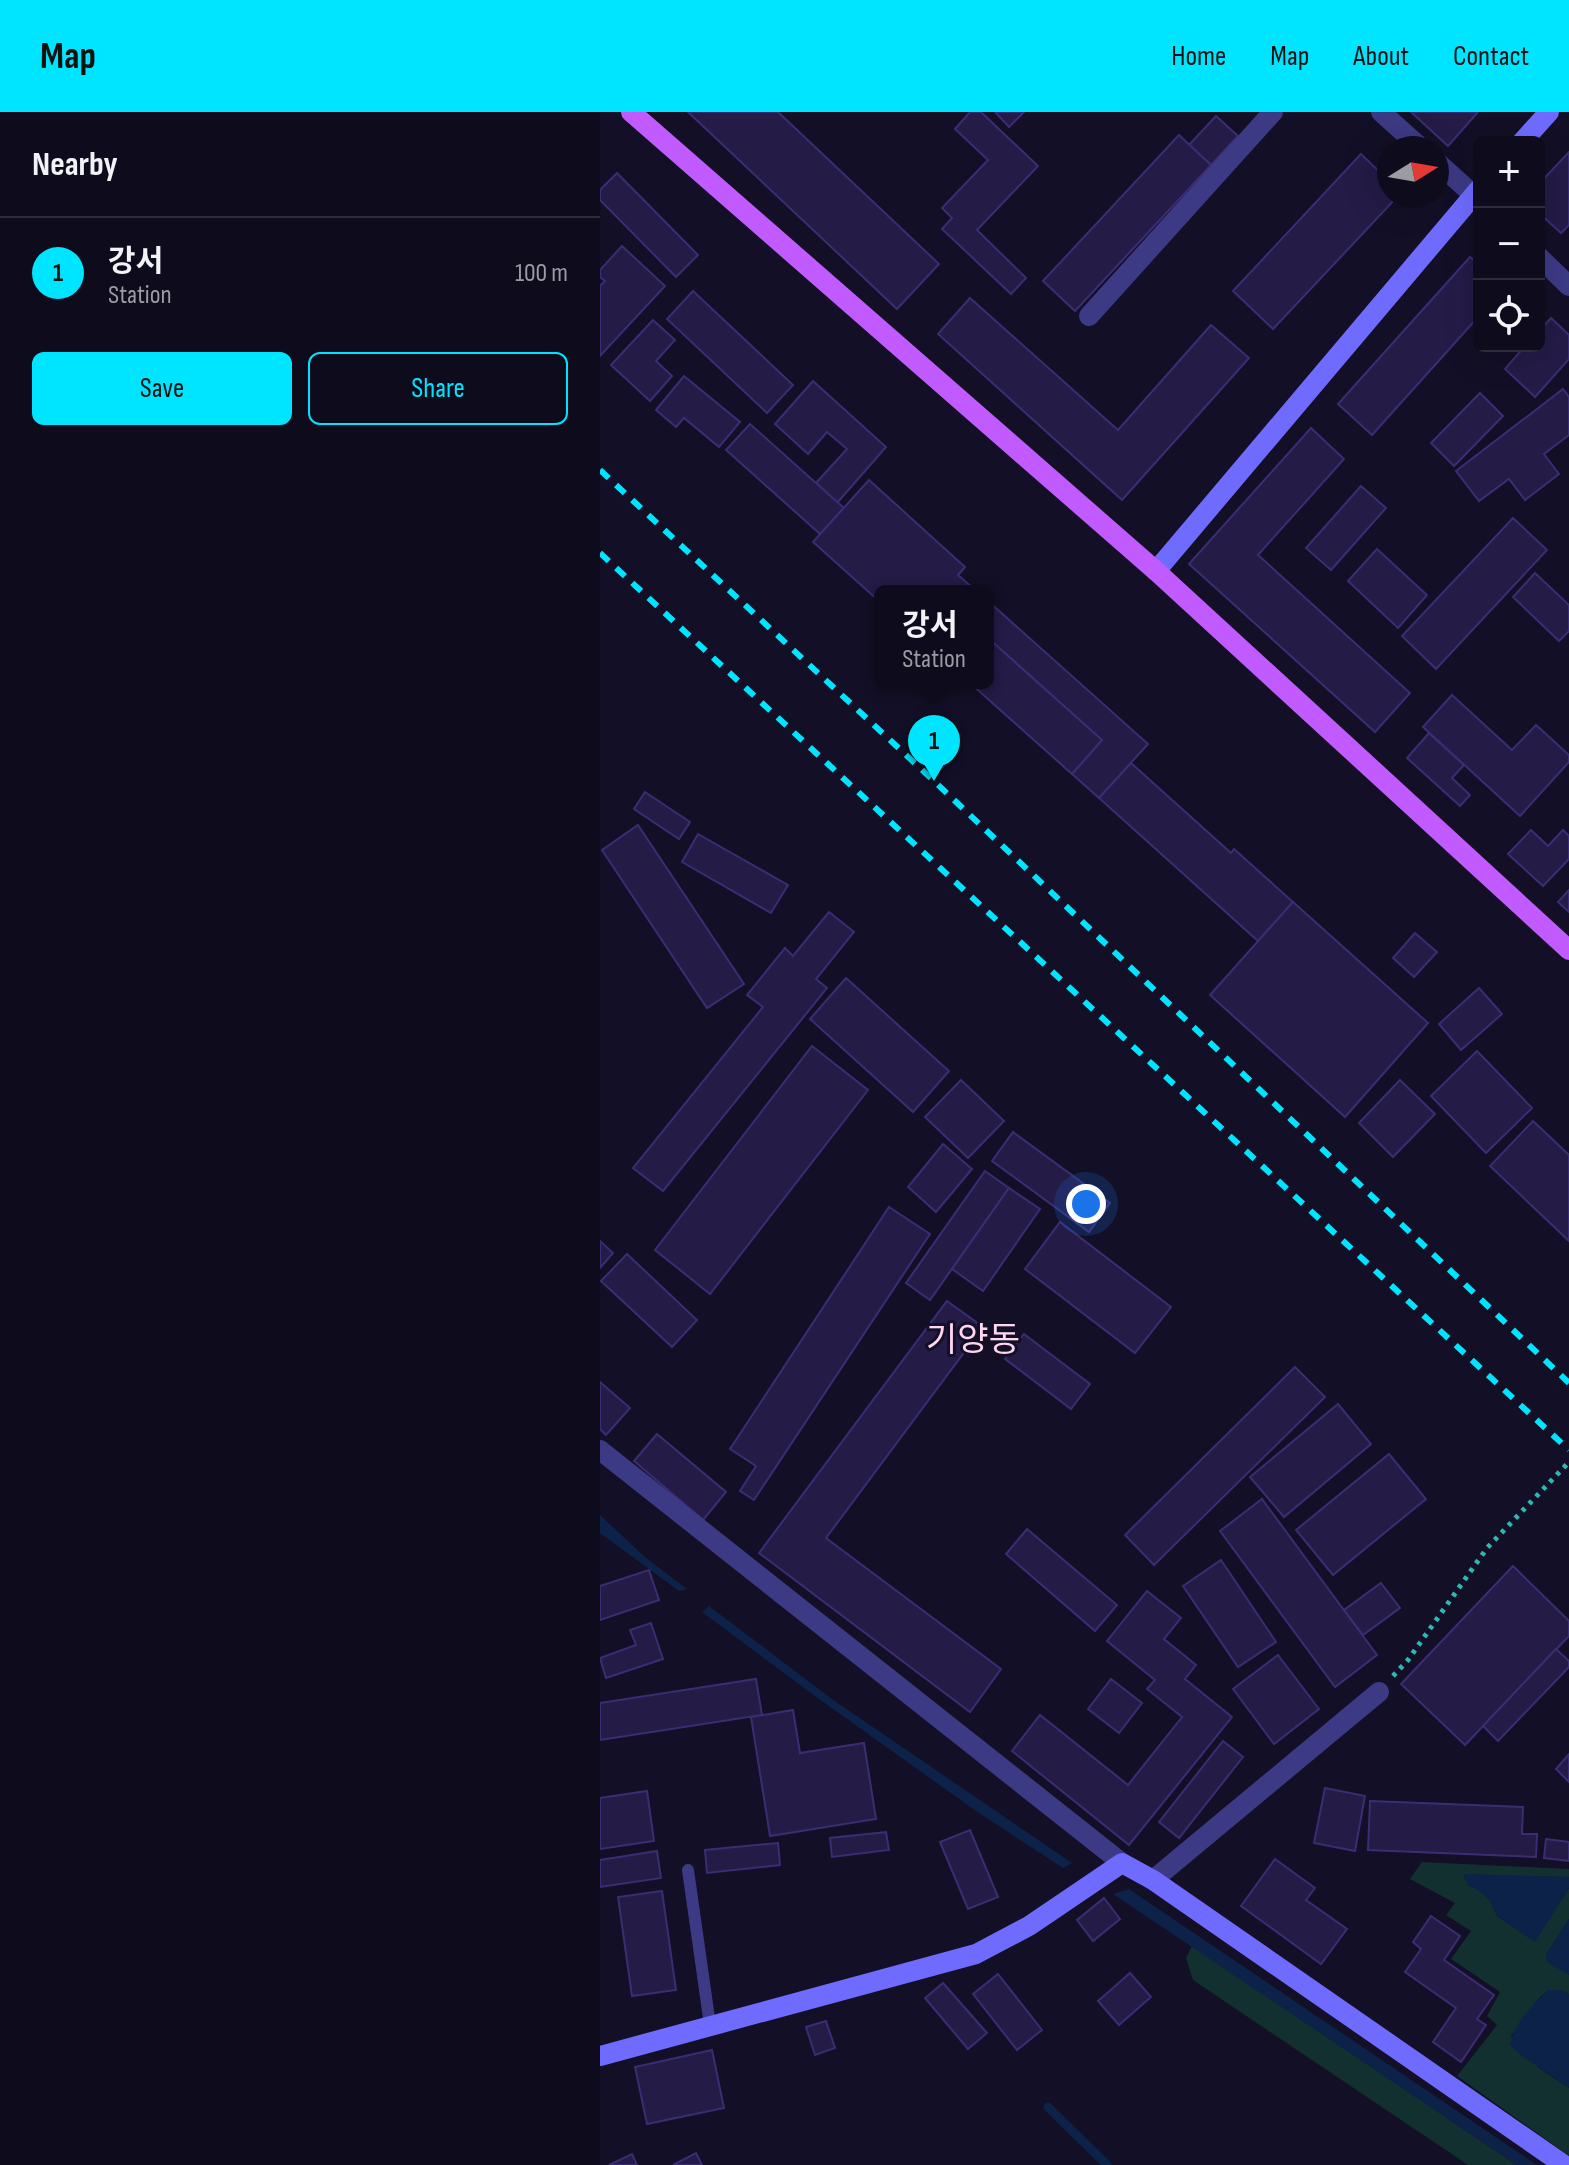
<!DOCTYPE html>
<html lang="en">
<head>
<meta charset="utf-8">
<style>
  :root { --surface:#0e0b1c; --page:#171425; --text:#f1f3f6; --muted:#9b9ba3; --line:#2e2b3b; --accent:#00e5ff }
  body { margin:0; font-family:"Sofia Sans Condensed","Noto Sans KR",sans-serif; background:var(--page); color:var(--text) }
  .controls { position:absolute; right:24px; top:24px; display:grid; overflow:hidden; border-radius:12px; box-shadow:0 8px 32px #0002 }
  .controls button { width:72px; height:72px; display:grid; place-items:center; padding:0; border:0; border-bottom:2px solid var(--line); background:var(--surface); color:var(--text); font:40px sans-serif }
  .compass { position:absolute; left:777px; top:24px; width:72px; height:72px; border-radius:50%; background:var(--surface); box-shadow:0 8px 32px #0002; rotate:79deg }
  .you { position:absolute; left:486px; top:1092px; width:28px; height:28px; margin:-20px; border:6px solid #fff; border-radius:50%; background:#1a73e8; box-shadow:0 0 0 12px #1a73e833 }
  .badge { display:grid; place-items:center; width:52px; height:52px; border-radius:50%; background:var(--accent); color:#111; font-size:26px; font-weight:700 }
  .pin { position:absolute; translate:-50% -66px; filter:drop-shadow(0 2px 4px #0008) }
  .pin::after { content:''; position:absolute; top:42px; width:28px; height:24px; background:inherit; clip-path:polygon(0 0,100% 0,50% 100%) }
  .popup { position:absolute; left:274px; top:473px; width:120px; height:104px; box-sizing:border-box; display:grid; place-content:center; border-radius:12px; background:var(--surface); filter:drop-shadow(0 2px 6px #0005); font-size:26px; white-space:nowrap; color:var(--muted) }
  .popup b { font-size:30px; color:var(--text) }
  .popup::after { content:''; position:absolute; left:50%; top:100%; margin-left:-16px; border:16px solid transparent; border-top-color:var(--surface) }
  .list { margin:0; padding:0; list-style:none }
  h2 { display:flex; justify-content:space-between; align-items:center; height:104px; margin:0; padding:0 32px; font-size:34px }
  h2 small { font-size:26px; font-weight:400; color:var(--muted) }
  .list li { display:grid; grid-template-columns:52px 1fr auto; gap:24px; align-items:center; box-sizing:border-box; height:112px; padding:0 32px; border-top:2px solid var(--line) }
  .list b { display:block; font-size:30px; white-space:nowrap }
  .list p { margin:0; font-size:26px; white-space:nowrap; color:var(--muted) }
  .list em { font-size:26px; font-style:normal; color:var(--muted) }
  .actions { display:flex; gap:16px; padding:24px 32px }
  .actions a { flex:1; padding:18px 0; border:2px solid var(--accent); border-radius:12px; text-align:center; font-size:28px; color:var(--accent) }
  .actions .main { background:var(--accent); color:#111 }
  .icon { flex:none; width:44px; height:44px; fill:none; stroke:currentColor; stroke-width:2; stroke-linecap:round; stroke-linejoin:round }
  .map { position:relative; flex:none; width:969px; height:2053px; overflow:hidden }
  header { display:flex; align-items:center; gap:48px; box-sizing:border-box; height:112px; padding:0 40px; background:var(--accent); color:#111 }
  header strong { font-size:38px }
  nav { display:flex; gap:44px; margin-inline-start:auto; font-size:28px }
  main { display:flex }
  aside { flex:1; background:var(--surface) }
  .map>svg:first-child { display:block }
  .green { fill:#12302f }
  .water { fill:#0c2248 }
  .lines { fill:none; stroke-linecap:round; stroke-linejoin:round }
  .stream { stroke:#0c2248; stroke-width:9 }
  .building { fill:#241b47; stroke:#3b2d73; stroke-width:2 }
  .path { stroke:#2fb8b0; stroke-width:5; stroke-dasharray:4 6; stroke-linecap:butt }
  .lane { stroke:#3d3a85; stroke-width:12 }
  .street { stroke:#3d3a85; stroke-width:20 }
  .secondary { stroke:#6f6bff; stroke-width:20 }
  .primary { stroke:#c25bff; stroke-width:20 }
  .rail { stroke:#00e5ff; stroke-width:6; stroke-dasharray:12 10; stroke-linecap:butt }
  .labels { text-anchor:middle; stroke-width:6; stroke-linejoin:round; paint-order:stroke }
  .quarter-label { font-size:34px; fill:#ffd6f0; stroke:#130f26 }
</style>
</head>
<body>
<header>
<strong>Map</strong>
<nav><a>Home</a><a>Map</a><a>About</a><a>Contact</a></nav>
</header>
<main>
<aside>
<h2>Nearby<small></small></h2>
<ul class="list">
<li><span class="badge">1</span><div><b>강서</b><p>Station</p></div><em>100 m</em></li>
</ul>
<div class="actions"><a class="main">Save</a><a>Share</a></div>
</aside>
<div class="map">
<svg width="969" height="2053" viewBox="0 0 969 2053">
  <rect width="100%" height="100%" fill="#130f26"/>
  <g class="green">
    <path d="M 822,1750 L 969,1757 L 969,1765 L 864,1763 L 868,1773 L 880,1779 L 890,1788 L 897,1804 L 934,1829 L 969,1776 L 969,1807 L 946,1843 L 969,1863 L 969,1883 L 962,1878 L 949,1878 L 940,1885 L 911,1924 L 939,1956 L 969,1976 L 969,2044 L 857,1964 L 897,1913 L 887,1904 L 900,1880 L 851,1847 L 871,1819 L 846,1803 L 855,1791 L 810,1767 Z"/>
    <path d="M 592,1834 L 917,2053 L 868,2053 L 593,1868 L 586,1846 Z"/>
  </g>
  <g class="water">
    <path d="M 0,1403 L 46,1446 L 87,1477 L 79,1479 L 0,1421 Z"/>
    <path d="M 109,1494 L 232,1587 L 472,1751 L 463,1756 L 376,1699 L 212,1582 L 102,1500 Z"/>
    <path d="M 864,1762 L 969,1765 L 969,1776 L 935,1830 L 897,1804 L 890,1788 L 880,1779 L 868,1773 Z"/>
    <path d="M 529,1777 L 937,2053 L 917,2053 L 513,1782 Z"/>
    <path d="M 969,1807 L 969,1863 L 947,1850 L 946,1843 Z"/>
    <path d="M 949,1878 L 962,1878 L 969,1883 L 969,1976 L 921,1943 L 910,1933 C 912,1914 935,1889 949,1878 Z"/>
  </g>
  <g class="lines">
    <path class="stream" d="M 448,1995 L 507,2053"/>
  </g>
  <g class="building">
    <path d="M 88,0 L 178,0 L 339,152 L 297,197 Z"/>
    <path d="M 370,0 L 381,0 L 438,54 L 377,118 L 426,166 L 411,182 L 342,117 L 352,106 L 342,96 L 388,48 L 355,17 Z"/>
    <path d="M 395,0 L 424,0 L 409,15 Z"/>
    <path d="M 811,0 L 878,0 L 848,34 Z"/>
    <path d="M 616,4 L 638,24 L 611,53 L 589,33 Z"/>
    <path d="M 579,23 L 611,53 L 475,199 L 443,169 Z"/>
    <path d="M 969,40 L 969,113 L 961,121 L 939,101 L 939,72 Z"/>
    <path d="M 761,42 L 789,69 L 789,84 L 798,84 L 673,217 L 633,179 Z"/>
    <path d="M 17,61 L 98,143 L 76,165 L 0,88 L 0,78 Z"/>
    <path d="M 22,134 L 65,174 L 0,244 L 0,174 L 5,169 L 0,165 L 0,158 Z"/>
    <path d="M 870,145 L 879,153 L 879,204 L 772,323 L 738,292 Z"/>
    <path d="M 93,179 L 193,273 L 167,301 L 67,207 Z"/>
    <path d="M 370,186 L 518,318 L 611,213 L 649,246 L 522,388 L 338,222 Z"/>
    <path d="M 951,206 L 969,223 L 969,247 L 935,285 L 905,257 L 925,234 L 939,234 L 939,219 Z"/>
    <path d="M 53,208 L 75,228 L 56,249 L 72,264 L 50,289 L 11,253 Z"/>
    <path d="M 84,264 L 140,310 L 119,335 L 84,306 L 76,315 L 56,298 Z"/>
    <path d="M 213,269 L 286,335 L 237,391 L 216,371 L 247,337 L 227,320 L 208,342 L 175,312 Z"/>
    <path d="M 963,277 L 969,285 L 969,323 L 944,342 L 959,362 L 925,388 L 909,367 L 879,389 L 856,359 Z"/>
    <path d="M 880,281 L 903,304 L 854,354 L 831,331 Z"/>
    <path d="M 150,312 L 244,396 L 220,422 L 126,338 Z"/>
    <path d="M 711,316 L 744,347 L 658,443 L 810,581 L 775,620 L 589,452 Z"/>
    <path d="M 269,368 L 365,455 L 358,463 L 376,479 L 280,479 L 280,490 L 213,430 Z"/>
    <path d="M 761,374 L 786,396 L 731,458 L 706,436 Z"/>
    <path d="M 913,406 L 947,438 L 836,557 L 802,524 Z"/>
    <path d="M 777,437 L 827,483 L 798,516 L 748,469 Z"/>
    <path d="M 935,461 L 969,493 L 969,519 L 959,529 L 913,485 Z"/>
    <path d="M 388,489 L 548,632 L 499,686 L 472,662 L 502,628 L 388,526 Z"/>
    <path d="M 388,526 L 502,628 L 472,662 L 370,571 L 388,571 Z"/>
    <path d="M 852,583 L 912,638 L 936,613 L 969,643 L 969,650 L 920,704 L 823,615 Z"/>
    <path d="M 829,621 L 864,653 L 852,666 L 870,683 L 860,694 L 807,646 Z"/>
    <path d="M 531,651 L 631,741 L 634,737 L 693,790 L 658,829 L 499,686 Z"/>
    <path d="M 45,680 L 90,710 L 79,727 L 34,697 Z"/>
    <path d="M 38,713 L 144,872 L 107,896 L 2,738 Z"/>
    <path d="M 931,718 L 948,734 L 963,718 L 969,724 L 969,747 L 943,774 L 908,742 Z"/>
    <path d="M 98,722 L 188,773 L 171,801 L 82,750 Z"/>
    <path d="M 969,778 L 969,800 L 958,790 Z"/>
    <path d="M 693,790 L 828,911 L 745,1005 L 610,883 Z"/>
    <path d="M 229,800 L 254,820 L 216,867 L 227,876 L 63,1079 L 33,1056 L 163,895 L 147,883 L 185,836 L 193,844 Z"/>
    <path d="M 815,821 L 837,840 L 814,865 L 793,846 Z"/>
    <path d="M 246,866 L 349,959 L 313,1000 L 210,907 Z"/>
    <path d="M 879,876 L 902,902 L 861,938 L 839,912 Z"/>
    <path d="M 212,934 L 268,978 L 110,1182 L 55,1138 Z"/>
    <path d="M 877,939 L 932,996 L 886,1041 L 831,984 Z"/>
    <path d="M 361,968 L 404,1009 L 368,1046 L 325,1005 Z"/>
    <path d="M 800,968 L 835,1002 L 793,1045 L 759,1011 Z"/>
    <path d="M 933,1009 L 969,1043 L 969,1129 L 890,1054 Z"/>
    <path d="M 413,1020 L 510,1091 L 489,1120 L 392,1049 Z"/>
    <path d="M 343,1032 L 372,1057 L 336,1100 L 308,1075 Z"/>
    <path d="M 385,1059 L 409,1076 L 330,1188 L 306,1171 Z"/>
    <path d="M 409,1076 L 440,1097 L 383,1179 L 352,1157 Z"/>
    <path d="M 289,1095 L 330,1122 L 154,1388 L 140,1379 L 156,1354 L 130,1337 Z"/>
    <path d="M 460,1110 L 571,1195 L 535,1241 L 425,1157 Z"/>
    <path d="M 0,1129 L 13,1141 L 0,1156 Z"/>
    <path d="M 27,1142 L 97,1208 L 72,1235 L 1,1169 Z"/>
    <path d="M 347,1189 L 383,1215 L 226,1426 L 401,1557 L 370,1600 L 159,1441 Z"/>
    <path d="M 424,1222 L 490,1272 L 471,1297 L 405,1247 Z"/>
    <path d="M 695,1255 L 725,1285 L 554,1453 L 525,1423 Z"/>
    <path d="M 0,1270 L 30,1296 L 6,1323 L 0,1317 Z"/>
    <path d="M 738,1292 L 771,1332 L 684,1405 L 650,1365 Z"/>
    <path d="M 57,1322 L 126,1380 L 103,1408 L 34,1349 Z"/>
    <path d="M 789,1342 L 826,1387 L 733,1463 L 696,1418 Z"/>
    <path d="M 662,1387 L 777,1543 L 735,1575 L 620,1419 Z"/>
    <path d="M 427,1417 L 517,1493 L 495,1519 L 406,1442 Z"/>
    <path d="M 621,1448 L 676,1530 L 638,1555 L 583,1474 Z"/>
    <path d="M 913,1454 L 969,1509 L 969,1524 L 865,1633 L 801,1572 Z"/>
    <path d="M 49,1458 L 59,1488 L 0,1508 L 0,1474 Z"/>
    <path d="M 781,1471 L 800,1496 L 763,1523 L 744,1498 Z"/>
    <path d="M 547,1479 L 581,1506 L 564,1527 L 596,1553 L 585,1567 L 632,1605 L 529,1733 L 412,1639 L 440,1603 L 528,1673 L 582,1605 L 547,1577 L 555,1568 L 507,1529 Z"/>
    <path d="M 51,1511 L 63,1547 L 6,1566 L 0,1546 L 36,1533 L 30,1518 Z"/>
    <path d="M 956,1537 L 969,1549 L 969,1555 L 898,1629 L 883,1614 Z"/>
    <path d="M 678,1543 L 719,1597 L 674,1632 L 633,1577 Z"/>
    <path d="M 156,1567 L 162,1603 L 0,1628 L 0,1591 Z"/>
    <path d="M 511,1567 L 542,1591 L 519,1621 L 488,1597 Z"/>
    <path d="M 193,1598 L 200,1641 L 264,1631 L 276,1707 L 170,1724 L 151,1605 Z"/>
    <path d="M 623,1629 L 643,1645 L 579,1726 L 559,1710 Z"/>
    <path d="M 969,1642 L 969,1670 L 956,1657 Z"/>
    <path d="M 725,1676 L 765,1684 L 755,1739 L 714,1731 Z"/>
    <path d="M 47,1679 L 54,1729 L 0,1737 L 0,1686 Z"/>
    <path d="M 770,1689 L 923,1695 L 922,1722 L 937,1722 L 936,1745 L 768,1738 Z"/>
    <path d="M 370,1718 L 398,1785 L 368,1797 L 340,1730 Z"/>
    <path d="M 286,1720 L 289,1738 L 232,1745 L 230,1726 Z"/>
    <path d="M 946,1727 L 969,1730 L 969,1749 L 944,1746 Z"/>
    <path d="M 178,1731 L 180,1753 L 107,1761 L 105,1738 Z"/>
    <path d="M 57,1739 L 61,1766 L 0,1775 L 0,1748 Z"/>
    <path d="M 675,1747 L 715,1776 L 706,1788 L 747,1817 L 721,1852 L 641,1794 Z"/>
    <path d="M 62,1779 L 76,1878 L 32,1884 L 18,1785 Z"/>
    <path d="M 504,1786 L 520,1807 L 493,1829 L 477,1808 Z"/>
    <path d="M 831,1804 L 860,1824 L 844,1848 L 894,1883 L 877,1907 L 886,1913 L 861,1950 L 833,1930 L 856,1896 L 805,1860 L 821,1837 L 813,1830 Z"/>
    <path d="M 530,1861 L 551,1885 L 519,1913 L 498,1889 Z"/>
    <path d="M 398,1862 L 442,1918 L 417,1938 L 373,1882 Z"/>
    <path d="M 343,1871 L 387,1921 L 368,1937 L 325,1886 Z"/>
    <path d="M 226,1909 L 235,1936 L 215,1943 L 206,1915 Z"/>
    <path d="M 112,1938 L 124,1996 L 47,2012 L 35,1955 Z"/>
    <path d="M 96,2041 L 102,2053 L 73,2053 Z"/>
    <path d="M 32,2042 L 37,2053 L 9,2053 Z"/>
  </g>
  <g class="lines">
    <path class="path" d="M 793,1564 L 808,1548 L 887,1436 L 969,1350"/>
    <path class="lane" d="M 88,1758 L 110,1913"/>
    <g class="street">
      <path d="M 781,0 L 821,36"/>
      <path d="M 837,50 L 879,88"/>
      <path d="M 939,145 L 969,174"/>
      <path d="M 489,204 L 673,0"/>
      <path d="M 0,1338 L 522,1751"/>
      <path d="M 553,1768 L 779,1580"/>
    </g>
    <g class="secondary">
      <path d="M 922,30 L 949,0"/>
      <path d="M 556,459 L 879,77"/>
      <path d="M 0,1944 L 376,1842 L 429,1814 L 522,1751 L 553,1768 L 964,2053"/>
    </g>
    <path class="primary" d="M 31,0 L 556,459 L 969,838"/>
    <g class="rail">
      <path d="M 0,358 L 334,669 L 969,1271"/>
      <path d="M 0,441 L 969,1338"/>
    </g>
  </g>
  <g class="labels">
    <g class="quarter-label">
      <text x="373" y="1239">기양동</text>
    </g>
  </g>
</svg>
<div class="controls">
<button>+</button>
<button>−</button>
<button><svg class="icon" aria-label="locate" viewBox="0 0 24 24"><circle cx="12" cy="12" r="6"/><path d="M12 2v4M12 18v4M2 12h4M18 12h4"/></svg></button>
</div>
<svg class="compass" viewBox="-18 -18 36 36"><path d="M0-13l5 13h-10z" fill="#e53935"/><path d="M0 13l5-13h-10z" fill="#9b9ba3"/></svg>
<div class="you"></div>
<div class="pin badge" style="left:334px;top:669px">1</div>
<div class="popup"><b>강서</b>Station</div>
</div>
</main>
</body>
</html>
